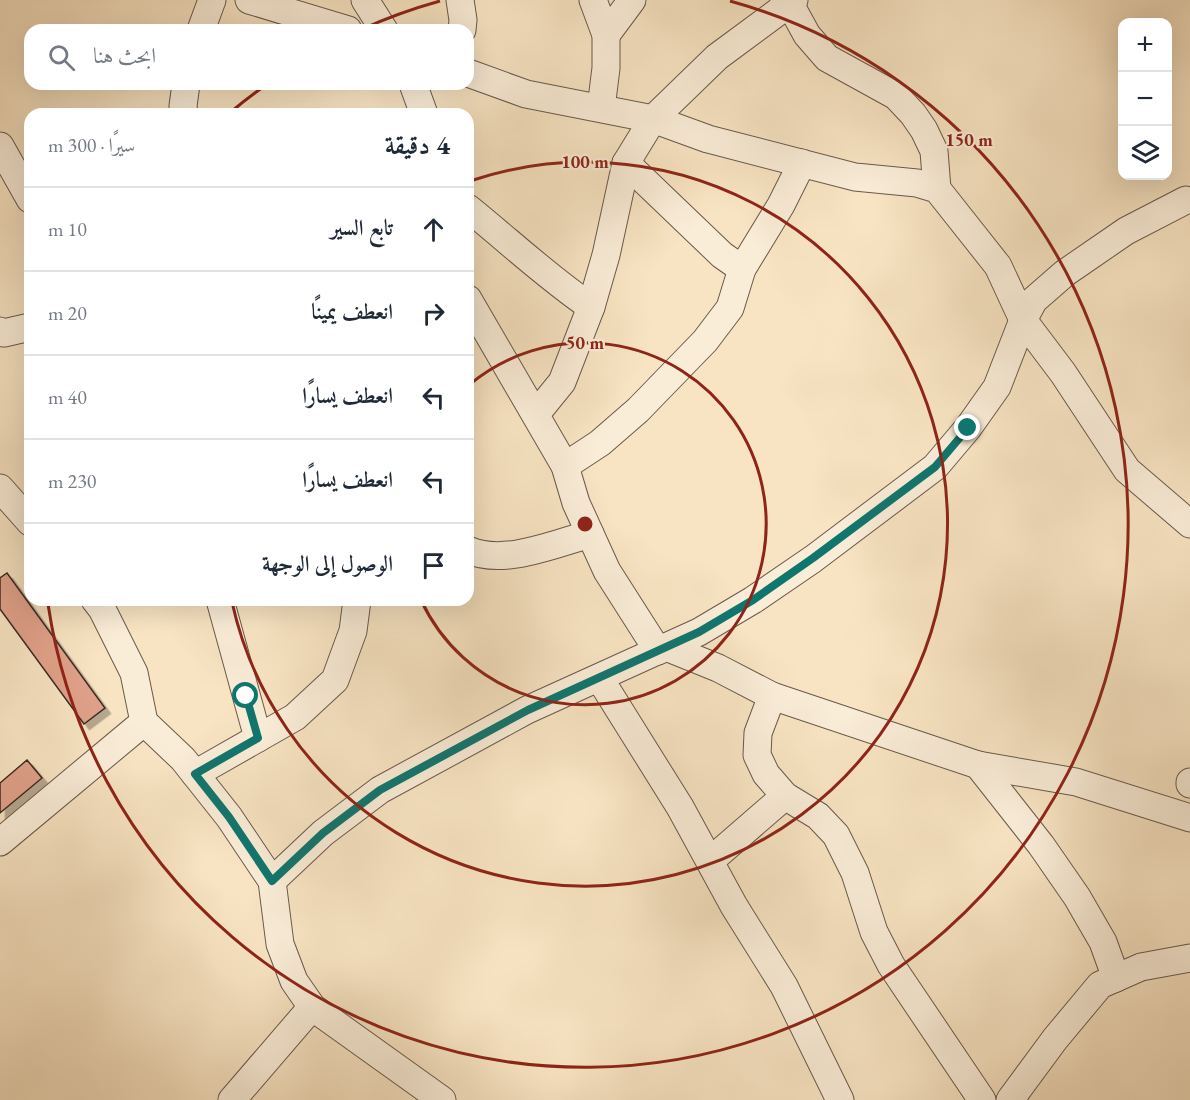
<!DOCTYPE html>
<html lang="ar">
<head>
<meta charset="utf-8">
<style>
  :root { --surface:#fff; --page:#f6f6f7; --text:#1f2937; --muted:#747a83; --line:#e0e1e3 }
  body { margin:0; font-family:"EB Garamond",Amiri,serif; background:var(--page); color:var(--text); direction:rtl }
  .controls { position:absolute; right:18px; top:18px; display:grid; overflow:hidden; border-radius:12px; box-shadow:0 6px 24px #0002 }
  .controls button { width:54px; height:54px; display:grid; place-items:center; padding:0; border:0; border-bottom:2px solid var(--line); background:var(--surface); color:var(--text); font:30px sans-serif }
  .stop { position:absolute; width:18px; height:18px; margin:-14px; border:4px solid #0f766e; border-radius:50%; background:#fff }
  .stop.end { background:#0f766e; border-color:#fff; box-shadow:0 2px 6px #0008 }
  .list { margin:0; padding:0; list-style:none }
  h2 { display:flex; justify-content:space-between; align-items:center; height:78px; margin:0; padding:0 24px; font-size:26px }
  h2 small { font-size:20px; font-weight:400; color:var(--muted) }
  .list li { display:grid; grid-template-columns:39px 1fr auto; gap:18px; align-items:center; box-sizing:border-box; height:84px; padding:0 24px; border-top:2px solid var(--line) }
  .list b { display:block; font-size:22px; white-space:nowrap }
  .list em { font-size:20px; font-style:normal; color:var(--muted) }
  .icon { flex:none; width:33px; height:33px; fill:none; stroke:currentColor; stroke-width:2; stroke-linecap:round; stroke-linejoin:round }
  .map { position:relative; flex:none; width:1190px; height:1100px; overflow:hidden; direction:ltr }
  .search { position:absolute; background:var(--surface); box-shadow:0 6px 24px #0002; left:24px; top:24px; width:450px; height:66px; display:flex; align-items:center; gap:15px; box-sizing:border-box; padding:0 21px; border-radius:18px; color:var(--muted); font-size:22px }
  .panel { position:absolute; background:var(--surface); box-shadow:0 6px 24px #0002; left:24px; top:108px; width:450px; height:498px; border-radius:18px; direction:rtl }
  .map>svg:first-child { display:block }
  .building { fill:#e1a28b; stroke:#392b25; stroke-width:1.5; filter:url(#shadow) }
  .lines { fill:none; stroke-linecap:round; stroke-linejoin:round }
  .minor-casing { stroke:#69594c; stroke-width:29 }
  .minor { stroke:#faedd8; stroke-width:27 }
  .route { stroke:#0f766e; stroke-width:8 }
  .ring { fill:none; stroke:#8f2418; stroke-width:3 }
  .centre { fill:#8f2418; stroke:#faedd8; stroke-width:3 }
  .ring-label { font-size:18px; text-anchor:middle; font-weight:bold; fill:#8f2418; stroke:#faedd8; stroke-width:4.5; stroke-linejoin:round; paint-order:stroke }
</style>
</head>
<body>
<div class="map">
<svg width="1190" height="1100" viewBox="0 0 1190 1100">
  <defs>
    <filter id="shadow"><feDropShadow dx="5.5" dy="5.5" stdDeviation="0" flood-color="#0004"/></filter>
  </defs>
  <rect width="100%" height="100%" fill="#f8e4c3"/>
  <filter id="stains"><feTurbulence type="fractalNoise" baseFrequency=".00333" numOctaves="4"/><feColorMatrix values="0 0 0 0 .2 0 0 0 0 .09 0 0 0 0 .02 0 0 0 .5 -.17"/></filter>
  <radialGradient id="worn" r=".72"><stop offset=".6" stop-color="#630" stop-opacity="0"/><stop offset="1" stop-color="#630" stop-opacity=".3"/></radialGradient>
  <g class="building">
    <path d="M 7,573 L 105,708 L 84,724 L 0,609 L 0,578 Z"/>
    <path d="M 27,760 L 42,778 L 0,813 L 0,783 Z"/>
  </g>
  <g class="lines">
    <defs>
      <g id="minor">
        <path d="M 249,0 L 348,30"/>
        <path d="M 365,0 L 384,30"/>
        <path d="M 460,0 L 463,20 L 462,30"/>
        <path d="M 593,0 L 606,35 L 606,68 L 601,108"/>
        <path d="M 784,0 L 790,4 L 807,35 L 827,58 L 896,96 L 913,114 L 924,130 L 934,151 L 937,189"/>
        <path d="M 201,30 L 212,0"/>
        <path d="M 606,35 L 632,0"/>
        <path d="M 468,73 L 526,94 L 653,119 L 708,139 L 855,177 L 917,183 L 937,189 L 998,266 L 1023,320 L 1063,373 L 1127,470 L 1190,524"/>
        <path d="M 413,84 L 424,114"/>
        <path d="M 184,114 L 183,106 L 186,84"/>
        <path d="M 0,146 L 30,199"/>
        <path d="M 626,163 L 722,255 L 742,269"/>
        <path d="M 468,208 C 509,241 547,277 591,307"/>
        <path d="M 468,299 L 565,466 L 576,503 L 607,571 L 658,651"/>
        <path d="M 0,331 L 4,333 L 30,327"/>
        <path d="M 536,414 L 562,382 L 591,307 L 606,255 L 626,163 L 653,119 L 717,57 L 794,0"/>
        <path d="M 565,466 L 600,443 L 638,410 L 705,341 L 730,308 L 742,269 L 781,205 L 802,163"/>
        <path d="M 0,488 L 30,522"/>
        <path d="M 468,550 C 504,566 554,544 590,534"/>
        <path d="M 95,600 L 102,609 L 134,673 L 144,722 L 183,759 L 229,817 L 272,881 L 280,944 L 294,981 L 312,1007 L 442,1100"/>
        <path d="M 220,600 L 258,738"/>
        <path d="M 666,647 L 718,668 L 772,696 L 978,765 L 1076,782 L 1190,818"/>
        <path d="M 600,679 L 680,807 L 734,906 L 784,986 L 840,1100"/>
        <path d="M 772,696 L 758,733 L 757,755 L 766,774 L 785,796 L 818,816 L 836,835 L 855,873 L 874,932 L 891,965 L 982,1100"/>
        <path d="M 978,765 L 1041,845 L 1077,897 L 1103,942 L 1116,978"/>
        <path d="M 195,774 L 295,717 L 335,680 L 353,631 L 357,600"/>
        <path d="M 1190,782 L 1190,784"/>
        <path d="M 0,842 L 144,722"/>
        <path d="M 710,861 L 785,796"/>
        <path d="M 272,881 L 323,833 L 380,790 L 527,710 L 699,632 L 753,600 L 813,559 L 935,467 L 968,428 L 997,387 L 1023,320 L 1034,300 L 1065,273 L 1126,231 L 1186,200"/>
        <path d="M 232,1100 L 312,1007"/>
        <path d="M 1010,1100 L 1055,1039 L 1100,985 L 1141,967 L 1190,958"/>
      </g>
    </defs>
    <use href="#minor" class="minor-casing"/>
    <use href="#minor" class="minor"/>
  </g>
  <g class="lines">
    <path class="route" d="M 246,696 L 258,738 L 195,774 L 229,817 L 272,881 L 323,833 L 380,790 L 528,710 L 699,632 L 753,600 L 813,558 L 935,467 L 968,428"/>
  </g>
  <g class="ring">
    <path d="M469 385A181 181 0 1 1 421 600"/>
    <path d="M470 181A362 362 0 1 1 232 602"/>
    <path d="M232 111A543 543 0 0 1 266 85M360 30A543 543 0 0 1 440 1M730 1A543 543 0 1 1 48 604"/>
  </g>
  <circle cx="585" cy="524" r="9" class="centre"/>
  <g class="ring-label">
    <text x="969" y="146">150 m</text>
    <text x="585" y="168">100 m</text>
    <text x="585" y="349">50 m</text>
  </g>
  <rect width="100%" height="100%" filter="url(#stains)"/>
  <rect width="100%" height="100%" fill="url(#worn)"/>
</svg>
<div class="controls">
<button>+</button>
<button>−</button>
<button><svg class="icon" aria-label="layers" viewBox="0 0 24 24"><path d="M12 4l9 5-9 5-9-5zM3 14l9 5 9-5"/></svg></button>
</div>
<div class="stop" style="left:246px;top:696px"></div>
<div class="stop end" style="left:968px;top:428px"></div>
<div class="search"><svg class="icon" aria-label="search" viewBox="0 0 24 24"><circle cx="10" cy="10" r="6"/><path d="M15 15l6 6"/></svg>ابحث هنا</div>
<section class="panel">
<h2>4 دقيقة<small>سيرًا · 300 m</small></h2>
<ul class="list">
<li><svg class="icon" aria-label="ahead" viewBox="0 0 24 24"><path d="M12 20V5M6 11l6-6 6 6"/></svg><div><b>تابع السير</b></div><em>10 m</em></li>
<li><svg class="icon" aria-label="right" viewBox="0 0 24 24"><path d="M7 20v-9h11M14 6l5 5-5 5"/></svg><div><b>انعطف يمينًا</b></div><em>20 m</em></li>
<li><svg class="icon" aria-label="left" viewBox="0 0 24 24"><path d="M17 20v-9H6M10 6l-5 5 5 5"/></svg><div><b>انعطف يسارًا</b></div><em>40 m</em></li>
<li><svg class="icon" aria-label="left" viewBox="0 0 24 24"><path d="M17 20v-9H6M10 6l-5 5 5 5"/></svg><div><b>انعطف يسارًا</b></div><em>230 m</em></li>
<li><svg class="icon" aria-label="arrive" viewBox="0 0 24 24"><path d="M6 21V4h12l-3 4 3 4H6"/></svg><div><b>الوصول إلى الوجهة</b></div></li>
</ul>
</section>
</div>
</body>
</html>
